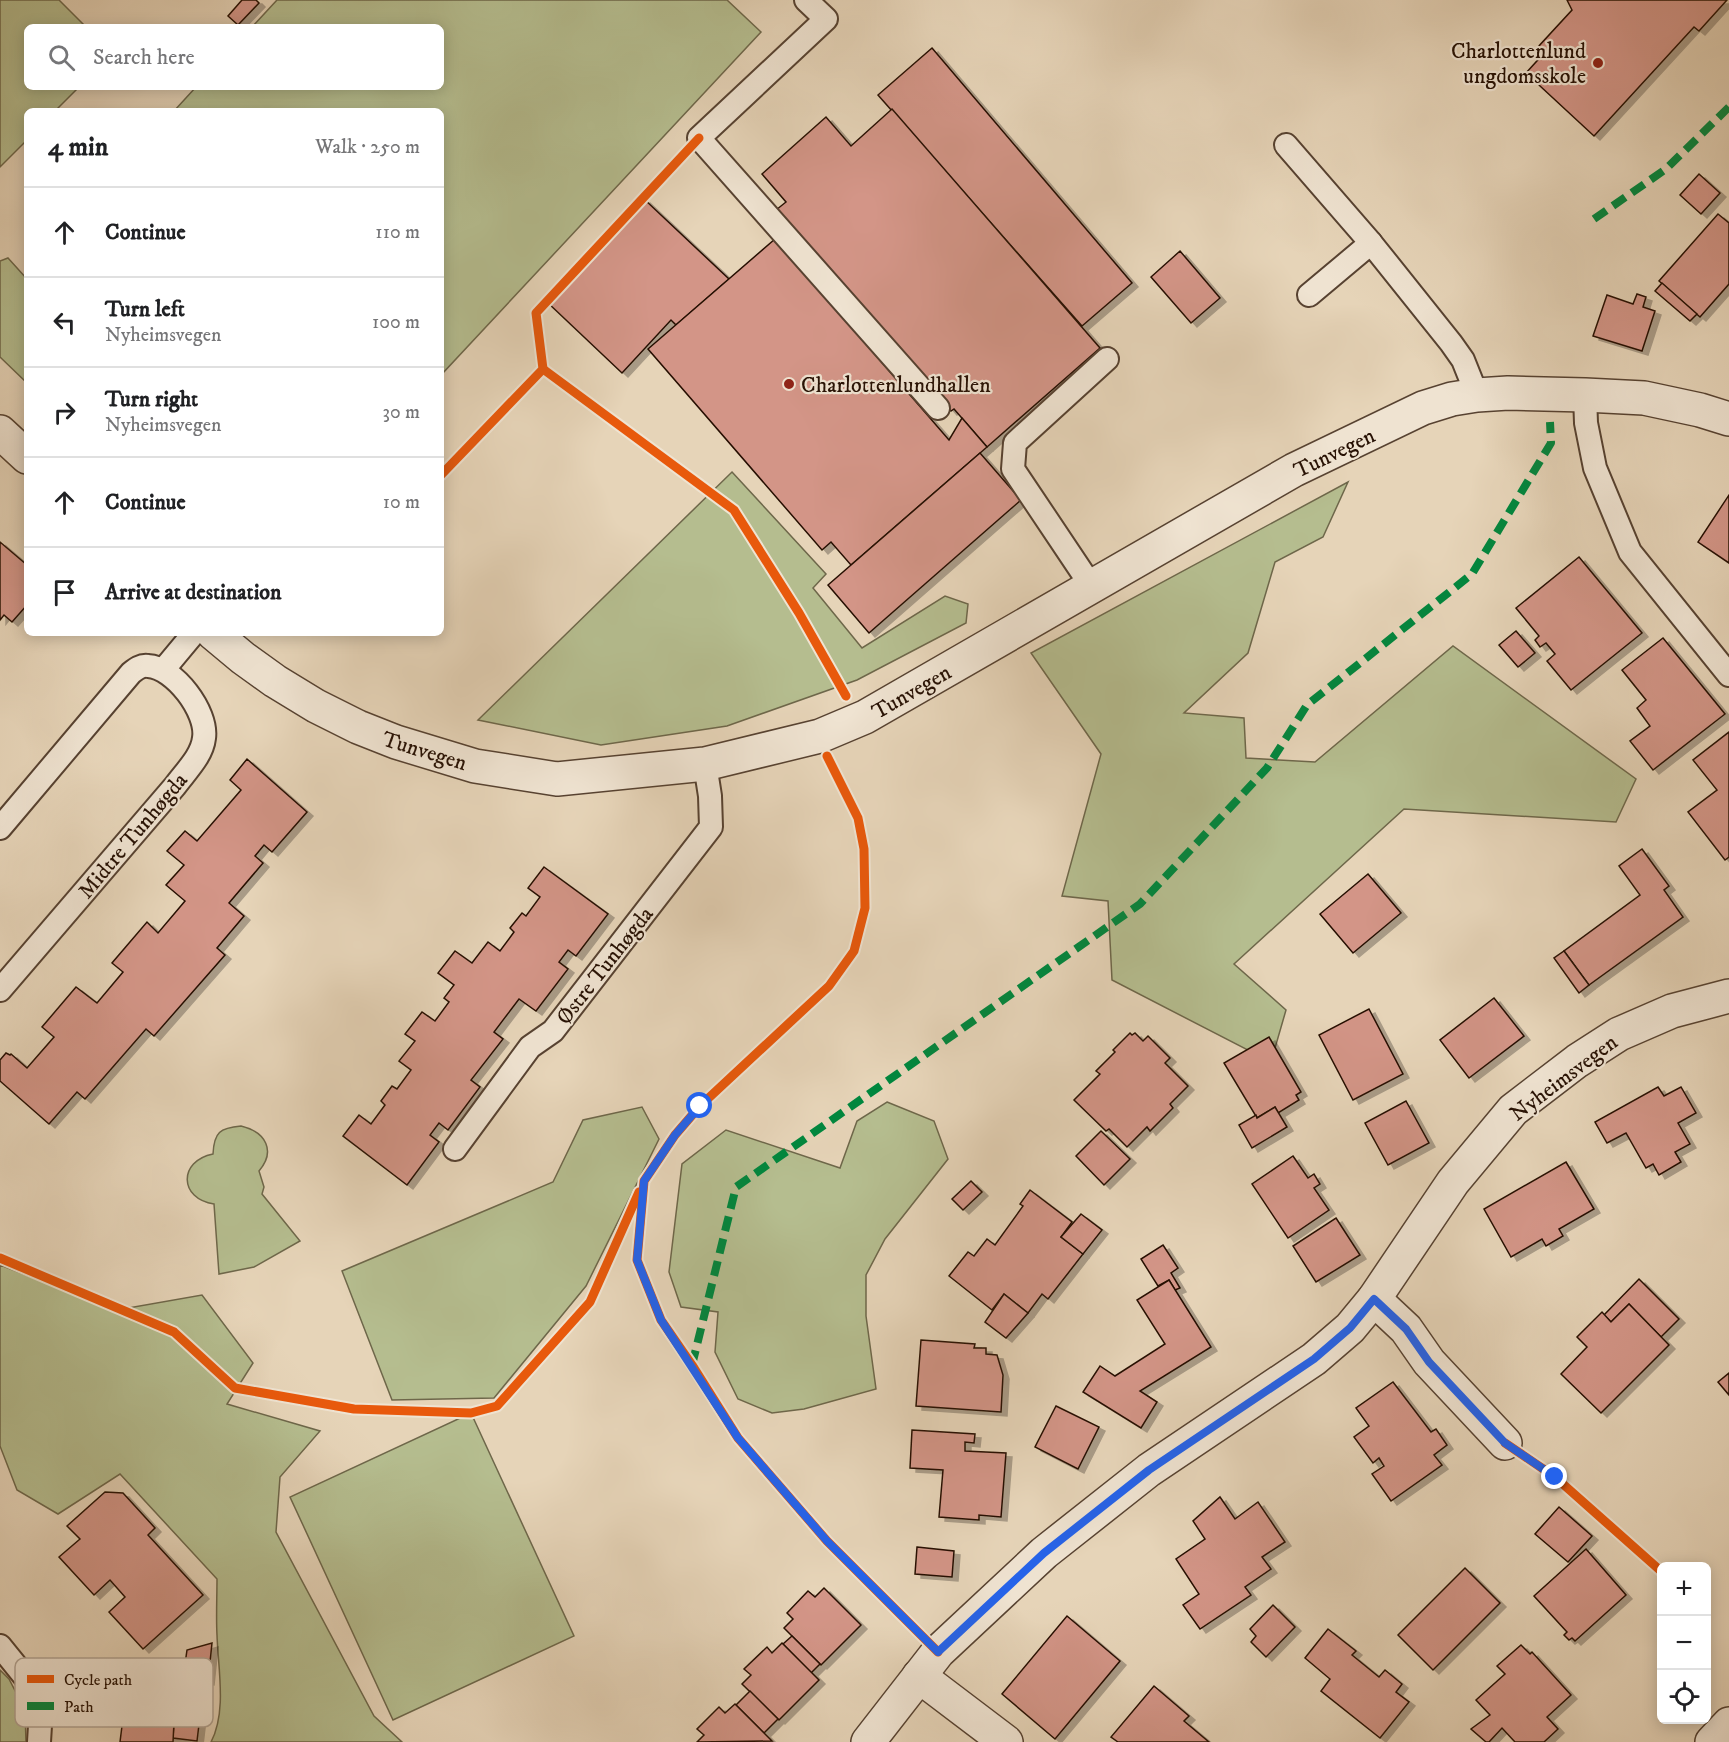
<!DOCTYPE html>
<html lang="en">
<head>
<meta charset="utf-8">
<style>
  :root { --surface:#fff; --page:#f6f6f6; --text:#202124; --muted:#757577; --line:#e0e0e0 }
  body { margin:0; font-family:"IM FELL DW Pica",serif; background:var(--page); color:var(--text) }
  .controls { position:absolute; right:18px; bottom:18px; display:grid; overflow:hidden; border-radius:9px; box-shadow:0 3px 15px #0003 }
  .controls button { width:54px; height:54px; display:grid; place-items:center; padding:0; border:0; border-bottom:2px solid var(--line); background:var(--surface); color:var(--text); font:30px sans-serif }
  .stop { position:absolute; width:18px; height:18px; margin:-14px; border:4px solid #2563eb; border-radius:50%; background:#fff }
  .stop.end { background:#2563eb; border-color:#fff; box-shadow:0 2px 6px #0008 }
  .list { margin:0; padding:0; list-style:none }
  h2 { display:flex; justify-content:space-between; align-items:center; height:78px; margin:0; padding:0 24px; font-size:26px }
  h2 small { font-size:20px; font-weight:400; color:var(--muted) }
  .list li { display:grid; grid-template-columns:39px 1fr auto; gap:18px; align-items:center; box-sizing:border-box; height:90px; padding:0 24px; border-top:2px solid var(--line) }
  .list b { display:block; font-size:22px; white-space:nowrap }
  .list p { margin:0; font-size:20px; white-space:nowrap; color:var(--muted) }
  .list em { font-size:20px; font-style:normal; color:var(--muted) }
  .icon { flex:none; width:33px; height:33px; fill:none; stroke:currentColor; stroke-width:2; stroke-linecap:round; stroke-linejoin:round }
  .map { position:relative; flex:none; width:1729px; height:1742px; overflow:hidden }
  .search { position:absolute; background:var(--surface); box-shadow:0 3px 15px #0003; left:24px; top:24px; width:420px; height:66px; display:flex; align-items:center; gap:15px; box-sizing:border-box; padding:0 21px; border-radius:9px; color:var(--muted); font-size:22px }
  .panel { position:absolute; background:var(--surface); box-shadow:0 3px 15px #0003; left:24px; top:108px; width:420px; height:528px; border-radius:9px }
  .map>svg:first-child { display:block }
  .green { fill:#b5bd8f; stroke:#6e674a; stroke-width:1.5 }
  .building { fill:#d39587; stroke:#271104; stroke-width:1.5; filter:url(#shadow) }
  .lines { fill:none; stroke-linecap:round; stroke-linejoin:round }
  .service-casing { stroke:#574231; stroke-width:26 }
  .minor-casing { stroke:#574231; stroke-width:36 }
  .tertiary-casing { stroke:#574231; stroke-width:36 }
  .service { stroke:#efe3d1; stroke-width:22 }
  .minor { stroke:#efe3d1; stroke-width:33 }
  .tertiary { stroke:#efe3d1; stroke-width:33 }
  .quiet { stroke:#00873e; stroke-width:8; stroke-dasharray:15 8; stroke-linecap:butt }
  .cycleway-casing { stroke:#efe3d1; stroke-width:13 }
  .cycleway { stroke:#e8590c; stroke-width:9 }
  .route { stroke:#2563eb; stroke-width:8 }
  .poi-dot { fill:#8f2418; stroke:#efe3d1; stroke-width:2 }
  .labels { text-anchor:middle; stroke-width:4.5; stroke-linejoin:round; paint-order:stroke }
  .poi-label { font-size:22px; fill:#271104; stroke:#efe3d1; text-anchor:end }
  .street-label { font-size:22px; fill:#271104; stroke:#efe3d1 }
  .key { fill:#efe3d1; stroke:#b3a494; stroke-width:1.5 }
  .key-label { font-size:16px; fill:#271104 }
</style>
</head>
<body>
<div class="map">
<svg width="1729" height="1742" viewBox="0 0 1729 1742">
  <defs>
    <filter id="shadow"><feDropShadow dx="6" dy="4" stdDeviation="0" flood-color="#0004"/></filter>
  </defs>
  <rect width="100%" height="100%" fill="#e6d4b8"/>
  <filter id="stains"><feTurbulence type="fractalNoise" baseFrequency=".00333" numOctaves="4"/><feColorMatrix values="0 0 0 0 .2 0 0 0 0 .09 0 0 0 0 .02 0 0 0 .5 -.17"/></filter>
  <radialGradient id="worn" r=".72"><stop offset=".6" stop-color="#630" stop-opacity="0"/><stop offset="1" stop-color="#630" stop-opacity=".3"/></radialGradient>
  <g class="green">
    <path d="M 0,0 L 59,0 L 86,27 L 27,27 L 27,87 L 79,87 L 55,111 L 27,111 L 27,140 L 0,167 Z"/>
    <path d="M 277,0 L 727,0 L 761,32 L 441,375 L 441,111 L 174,111 L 196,87 L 441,87 L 441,27 L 252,27 Z"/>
    <path d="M 8,258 L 27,279 L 27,383 L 0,357 L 0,261 Z"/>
    <path d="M 732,472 L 826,574 L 813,588 L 862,648 L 945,596 L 968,604 L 966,623 L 857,680 L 727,726 L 601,745 L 478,720 Z"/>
    <path d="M 1348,482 L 1323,537 L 1275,562 L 1248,653 L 1184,713 L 1244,718 L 1246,758 L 1315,762 L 1453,646 L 1636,779 L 1616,822 L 1404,809 L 1234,964 L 1286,1010 L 1271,1062 L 1112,980 L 1108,901 L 1062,896 L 1101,754 L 1031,653 Z"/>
    <path d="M 887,1102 L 934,1121 L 948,1159 L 885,1239 L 866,1275 L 866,1316 L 876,1389 L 804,1409 L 772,1413 L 738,1399 L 715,1352 L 718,1312 L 681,1307 L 669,1272 L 682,1164 L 726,1130 L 840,1168 L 857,1121 Z"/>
    <path d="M 642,1107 L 659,1139 L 586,1286 L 494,1398 L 392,1400 L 342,1271 L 553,1182 L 583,1120 Z"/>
    <path d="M 241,1126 C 266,1132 276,1151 259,1171 L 264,1187 L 262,1194 L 300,1241 L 254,1267 L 219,1274 L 214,1204 C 179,1199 178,1161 213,1154 C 214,1132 220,1128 241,1126 Z"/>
    <path d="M 0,1265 L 117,1310 L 202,1295 L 253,1363 L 227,1404 L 320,1431 L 280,1477 L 276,1532 L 374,1716 L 402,1742 L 211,1742 C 227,1712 218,1668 217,1635 C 216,1617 217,1598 217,1579 L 120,1474 L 58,1514 L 17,1490 L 0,1446 Z"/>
    <path d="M 471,1413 L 574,1636 L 393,1720 L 290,1497 Z"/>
    <path d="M 0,1670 L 9,1679 L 25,1710 L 26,1742 L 0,1742 Z"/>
  </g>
  <g class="building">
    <path d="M 242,0 L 256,0 L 259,3 L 238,25 L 228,16 Z"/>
    <path d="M 1567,0 L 1727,0 L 1699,31 L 1694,27 L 1594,136 L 1526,73 L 1545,52 L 1538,47 L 1572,10 Z"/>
    <path d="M 932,48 L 1132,283 L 1082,326 L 878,95 Z"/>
    <path d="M 892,109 L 1100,348 L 987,447 L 954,409 L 951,411 L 776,210 L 786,202 L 762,174 L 826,117 L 851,146 Z"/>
    <path d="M 1699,174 L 1720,193 L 1701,214 L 1680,195 Z"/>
    <path d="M 644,199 L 729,279 L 676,325 L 671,320 L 622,373 L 547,302 Z"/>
    <path d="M 1718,214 L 1729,223 L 1729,284 L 1700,317 L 1659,281 Z"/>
    <path d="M 775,239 L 949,440 L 962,418 L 987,447 L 851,565 L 831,542 L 822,550 L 648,349 Z"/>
    <path d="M 1180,251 L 1220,298 L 1191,323 L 1151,277 Z"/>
    <path d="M 1662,283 L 1697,314 L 1690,321 L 1655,291 Z"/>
    <path d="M 1637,294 L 1646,297 L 1643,307 L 1655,311 L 1642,351 L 1593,336 L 1607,295 L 1633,304 Z"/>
    <path d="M 980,453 L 1021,500 L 869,633 L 828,585 Z"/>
    <path d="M 1729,495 L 1729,563 L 1698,542 Z"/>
    <path d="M 0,542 L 27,565 L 27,605 L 12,622 L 4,615 L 0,620 Z"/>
    <path d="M 1579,557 L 1642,633 L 1571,690 L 1547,661 L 1555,654 L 1546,643 L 1540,647 L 1535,640 L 1539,636 L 1516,608 Z"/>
    <path d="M 1516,631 L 1535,653 L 1518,667 L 1499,645 Z"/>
    <path d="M 1663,638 L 1725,714 L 1653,770 L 1630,741 L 1650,726 L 1637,708 L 1646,700 L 1622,670 Z"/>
    <path d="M 1729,732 L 1729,857 L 1725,860 L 1688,812 L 1717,790 L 1693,760 Z"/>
    <path d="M 247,759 L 307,812 L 272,852 L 264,845 L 255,856 L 263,863 L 229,903 L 244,916 L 217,948 L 225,955 L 154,1036 L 146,1029 L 85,1099 L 77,1092 L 49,1124 L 0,1081 L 0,1060 L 6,1053 L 10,1055 L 11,1054 L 27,1068 L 54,1037 L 42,1027 L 76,987 L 97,1003 L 123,972 L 112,963 L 147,922 L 158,933 L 185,901 L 166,885 L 184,865 L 167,851 L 185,831 L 197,841 L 241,790 L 230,780 Z"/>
    <path d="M 1642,849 L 1669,886 L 1664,890 L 1683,917 L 1589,985 L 1564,951 L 1640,895 L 1619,866 Z"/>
    <path d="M 544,867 L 608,914 L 576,956 L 568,950 L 559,962 L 568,969 L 536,1011 L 519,999 L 494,1032 L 503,1039 L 471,1080 L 480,1087 L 448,1130 L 439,1123 L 430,1135 L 439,1142 L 407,1185 L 343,1136 L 359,1115 L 371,1124 L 385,1105 L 381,1101 L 392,1086 L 397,1089 L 411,1070 L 399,1061 L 415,1041 L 405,1034 L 422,1012 L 435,1021 L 449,1002 L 444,998 L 454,985 L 438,973 L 455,951 L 472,963 L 488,942 L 500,951 L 514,932 L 510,928 L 522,913 L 526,916 L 540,897 L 528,888 Z"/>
    <path d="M 1368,874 L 1401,913 L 1353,953 L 1320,914 Z"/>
    <path d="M 1564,951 L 1589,985 L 1579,993 L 1554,958 Z"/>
    <path d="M 1494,998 L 1524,1036 L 1469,1078 L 1440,1040 Z"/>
    <path d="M 1369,1009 L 1403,1074 L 1353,1100 L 1319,1035 Z"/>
    <path d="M 1130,1033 L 1132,1035 L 1135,1033 L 1143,1041 L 1148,1036 L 1170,1058 L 1165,1063 L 1188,1086 L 1170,1104 L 1173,1108 L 1150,1131 L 1147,1127 L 1127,1147 L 1109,1129 L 1106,1131 L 1074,1100 L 1100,1074 L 1096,1071 L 1115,1052 L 1113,1050 Z"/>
    <path d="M 1269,1037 L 1301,1092 L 1296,1095 L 1299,1100 L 1278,1113 L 1275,1107 L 1257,1118 L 1224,1063 Z"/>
    <path d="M 1658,1087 L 1664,1096 L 1681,1087 L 1696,1113 L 1678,1123 L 1690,1144 L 1675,1152 L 1681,1162 L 1659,1175 L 1653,1164 L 1646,1168 L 1626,1133 L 1607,1143 L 1595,1122 Z"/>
    <path d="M 1406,1101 L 1429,1143 L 1388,1165 L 1365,1123 Z"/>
    <path d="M 1275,1107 L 1287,1127 L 1252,1148 L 1239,1125 L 1256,1115 L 1257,1118 Z"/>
    <path d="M 1101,1131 L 1130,1159 L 1104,1185 L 1076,1156 Z"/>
    <path d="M 1293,1156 L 1308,1178 L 1314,1174 L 1320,1184 L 1314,1188 L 1329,1210 L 1288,1238 L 1252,1184 Z"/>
    <path d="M 1566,1162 L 1594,1209 L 1559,1229 L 1563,1236 L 1546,1246 L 1542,1239 L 1511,1257 L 1484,1209 Z"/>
    <path d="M 971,1181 L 982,1192 L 963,1210 L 952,1199 Z"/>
    <path d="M 1030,1190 L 1072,1222 L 1061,1237 L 1083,1254 L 1048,1299 L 1042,1294 L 1028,1313 L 1004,1294 L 992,1310 L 949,1276 L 968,1252 L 974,1256 L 987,1239 L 995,1245 L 1023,1206 L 1020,1204 Z"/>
    <path d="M 1081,1214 L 1102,1230 L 1083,1254 L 1061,1237 Z"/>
    <path d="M 1336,1218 L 1360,1255 L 1316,1282 L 1293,1246 Z"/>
    <path d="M 1163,1245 L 1178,1268 L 1171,1273 L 1180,1288 L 1175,1290 L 1169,1280 L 1158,1286 L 1141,1259 Z"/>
    <path d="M 1639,1279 L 1679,1319 L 1661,1337 L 1629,1304 L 1611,1322 L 1604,1315 Z"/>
    <path d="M 1169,1280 L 1211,1347 L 1140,1391 L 1157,1402 L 1141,1428 L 1083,1392 L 1100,1366 L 1115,1376 L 1165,1344 L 1137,1300 Z"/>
    <path d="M 1004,1294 L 1028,1313 L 1006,1338 L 985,1322 Z"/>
    <path d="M 1629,1304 L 1669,1345 L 1601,1413 L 1561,1374 L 1587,1347 L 1577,1337 L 1602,1312 L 1611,1322 Z"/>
    <path d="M 921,1340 L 975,1344 L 974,1348 L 986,1348 L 986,1354 L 997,1355 L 1003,1375 L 1001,1412 L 916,1406 Z"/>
    <path d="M 1729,1373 L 1729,1395 L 1718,1382 Z"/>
    <path d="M 1393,1382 L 1431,1432 L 1436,1429 L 1447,1445 L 1434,1455 L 1442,1465 L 1391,1501 L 1372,1474 L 1384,1466 L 1379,1458 L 1373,1463 L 1354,1437 L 1369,1426 L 1356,1408 Z"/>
    <path d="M 1056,1406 L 1099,1427 L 1078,1469 L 1035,1447 Z"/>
    <path d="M 912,1430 L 975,1434 L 974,1443 L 965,1442 L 965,1451 L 1006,1453 L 1001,1517 L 979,1515 L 979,1520 L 939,1517 L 943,1470 L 910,1468 Z"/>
    <path d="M 105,1492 L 123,1493 L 155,1528 L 148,1535 L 203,1595 L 143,1649 L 109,1612 L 125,1597 L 110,1580 L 94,1595 L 59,1557 L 80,1539 L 67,1526 Z"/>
    <path d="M 1220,1497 L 1235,1519 L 1258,1502 L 1285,1542 L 1262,1557 L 1271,1569 L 1245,1587 L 1251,1595 L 1200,1629 L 1183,1605 L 1199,1594 L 1176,1559 L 1205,1539 L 1193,1521 Z"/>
    <path d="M 1559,1507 L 1592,1536 L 1568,1562 L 1535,1534 Z"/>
    <path d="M 917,1547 L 954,1551 L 952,1577 L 915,1574 Z"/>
    <path d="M 1586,1549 L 1626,1595 L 1575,1641 L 1572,1638 L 1569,1640 L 1564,1635 L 1567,1632 L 1534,1596 Z"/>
    <path d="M 1465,1568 L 1500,1603 L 1433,1670 L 1398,1635 Z"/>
    <path d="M 824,1588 L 861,1625 L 821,1665 L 784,1628 L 793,1619 L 787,1613 L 808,1591 L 815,1597 Z"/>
    <path d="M 1273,1605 L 1295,1627 L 1266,1657 L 1251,1642 L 1256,1636 L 1250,1629 Z"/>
    <path d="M 1067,1616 L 1120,1661 L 1055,1739 L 1002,1694 Z"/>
    <path d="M 1328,1629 L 1356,1651 L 1352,1655 L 1379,1677 L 1385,1670 L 1402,1684 L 1396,1692 L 1409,1702 L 1380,1738 L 1321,1691 L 1330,1679 L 1305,1658 Z"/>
    <path d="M 792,1636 L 820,1664 L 811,1673 L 783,1644 Z"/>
    <path d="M 212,1643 L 208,1681 L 183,1678 L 187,1650 Z"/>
    <path d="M 782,1643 L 819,1680 L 779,1720 L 742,1684 L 751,1675 L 744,1669 L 767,1647 L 772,1653 Z"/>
    <path d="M 1521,1645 L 1530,1654 L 1532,1652 L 1571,1695 L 1547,1717 L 1558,1729 L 1544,1742 L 1515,1742 L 1502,1728 L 1489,1742 L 1486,1742 L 1471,1729 L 1490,1715 L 1476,1700 L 1505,1674 L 1497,1666 Z"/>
    <path d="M 148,1683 L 203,1691 L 197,1741 L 173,1738 L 174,1722 L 107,1716 L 110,1695 L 146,1699 Z"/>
    <path d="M 1154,1686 L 1189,1716 L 1184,1721 L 1209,1742 L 1118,1742 L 1111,1737 Z"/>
    <path d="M 750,1691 L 778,1719 L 764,1733 L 736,1705 Z"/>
    <path d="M 735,1704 L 772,1741 L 697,1742 L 704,1735 L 697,1729 L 719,1707 L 725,1713 Z"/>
    <path d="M 123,1718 L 174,1722 L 173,1742 L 120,1742 Z"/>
  </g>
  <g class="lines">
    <defs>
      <g id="service">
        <path d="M 806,0 L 826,19 L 699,138 L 938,408"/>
        <path d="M 1286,145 L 1371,243"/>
        <path d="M 1309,295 L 1371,243 L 1451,343 L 1463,360 L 1477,395"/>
        <path d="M 1585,395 L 1586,423 L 1595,468 L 1630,552 L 1729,675"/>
        <path d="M 1092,587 L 1013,469 L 1015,443 L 1107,359"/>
        <path d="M 164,669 L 194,633"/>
        <path d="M 0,828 L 131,673 C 136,669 141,665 148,666 C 174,667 208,712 204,738 C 202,756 186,771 175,786 L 0,990"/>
        <path d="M 455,1149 L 530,1047 L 553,1031 L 711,827 L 710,796 L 705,764"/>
        <path d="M 0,1646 L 34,1688 L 41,1709 L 39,1742"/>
      </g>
      <g id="minor">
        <path d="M 0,432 L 27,457"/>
        <path d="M 213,633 L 243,658 L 275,681 L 316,706 L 358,727 L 396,742 L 475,766 L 557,779 L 705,764 L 820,736 L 865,717 L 1294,470 L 1423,408 L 1452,399 L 1477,395 L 1508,393 L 1585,395 L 1644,398 L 1700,410 L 1729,419"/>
        <path d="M 1374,1299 L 1406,1329 L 1429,1362 L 1505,1443"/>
        <path d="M 919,1676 L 1006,1742"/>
        <path d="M 868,1742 L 938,1652 L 1044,1553 L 1149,1470 L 1314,1359 L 1350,1328 L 1374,1299 L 1453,1182 L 1513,1110 L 1577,1061 L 1619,1034 L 1672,1011 L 1729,996"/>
      </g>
      <path id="tertiary" d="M 1712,1742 L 1729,1724"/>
    </defs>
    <use href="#service" class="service-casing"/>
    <use href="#minor" class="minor-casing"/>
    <use href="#tertiary" class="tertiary-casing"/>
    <use href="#service" class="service"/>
    <use href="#minor" class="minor"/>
    <use href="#tertiary" class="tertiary"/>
    <g class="quiet">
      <path d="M 1594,219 L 1666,169 L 1729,107"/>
      <path d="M 692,1365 L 736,1187 L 1140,904 L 1267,768 L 1307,705 L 1472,574 L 1551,443 L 1550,422"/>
    </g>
    <defs>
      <g id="cycleway">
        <path d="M 543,369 L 734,510 L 799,613 L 846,696"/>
        <path d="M 441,475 L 543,369 L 536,313 L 699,138"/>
        <path d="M 827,756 L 858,818 L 864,849 L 865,908 L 854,951 L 829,986 L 700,1106 L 675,1135 L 644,1181 L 637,1260 L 661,1320 L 692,1365 L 738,1438 L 827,1541 L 938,1652"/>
        <path d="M 0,1258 L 174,1332 L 235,1388 L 354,1409 L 471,1413 L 497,1406 L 590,1302 L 639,1192"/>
        <path d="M 1505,1443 L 1555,1477 L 1662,1572"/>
      </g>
    </defs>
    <use href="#cycleway" class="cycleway-casing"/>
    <use href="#cycleway" class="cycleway"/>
  </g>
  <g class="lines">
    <path class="route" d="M 700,1106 L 675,1135 L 644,1181 L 637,1260 L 661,1320 L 738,1438 L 827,1541 L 938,1652 L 1044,1553 L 1149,1470 L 1314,1359 L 1350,1328 L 1374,1299 L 1406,1329 L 1429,1362 L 1505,1443 L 1555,1477"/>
  </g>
  <g class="poi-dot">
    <circle cx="1598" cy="63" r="6"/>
    <circle cx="789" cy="384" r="6"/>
  </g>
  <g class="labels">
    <g class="poi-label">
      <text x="1586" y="58">Charlottenlund<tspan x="1586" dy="25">ungdomsskole</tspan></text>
      <text x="801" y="392" text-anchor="start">Charlottenlundhallen</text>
    </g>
    <g class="street-label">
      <text transform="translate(1334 452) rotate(-26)" y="8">Tunvegen</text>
      <text transform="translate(911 691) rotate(-30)" y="8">Tunvegen</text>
      <text transform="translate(425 750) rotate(17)" y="8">Tunvegen</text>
      <text transform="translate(132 835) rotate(-50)" y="8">Midtre Tunhøgda</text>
      <text transform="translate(604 965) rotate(-52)" y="8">Østre Tunhøgda</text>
      <text transform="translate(1563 1077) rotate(-37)" y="8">Nyheimsvegen</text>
    </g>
  </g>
  <rect x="15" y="1658" width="198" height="69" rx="9" class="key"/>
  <rect x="27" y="1675" width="27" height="8" fill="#e8590c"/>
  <rect x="27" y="1702" width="27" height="8" fill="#00873e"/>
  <g class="key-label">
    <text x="64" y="1685">Cycle path</text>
    <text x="64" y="1712">Path</text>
  </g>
  <rect width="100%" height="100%" filter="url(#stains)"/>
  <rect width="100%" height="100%" fill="url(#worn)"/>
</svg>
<div class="controls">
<button>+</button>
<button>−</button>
<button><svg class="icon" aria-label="locate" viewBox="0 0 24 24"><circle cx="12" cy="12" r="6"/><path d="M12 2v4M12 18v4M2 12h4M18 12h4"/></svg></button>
</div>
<div class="stop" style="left:700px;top:1106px"></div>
<div class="stop end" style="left:1555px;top:1477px"></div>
<div class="search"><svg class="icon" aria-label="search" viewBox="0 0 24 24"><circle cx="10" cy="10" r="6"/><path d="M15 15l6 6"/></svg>Search here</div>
<section class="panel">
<h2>4 min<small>Walk · 250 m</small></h2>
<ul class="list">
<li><svg class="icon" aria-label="ahead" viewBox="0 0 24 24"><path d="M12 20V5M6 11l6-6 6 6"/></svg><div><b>Continue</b></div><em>110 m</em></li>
<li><svg class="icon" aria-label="left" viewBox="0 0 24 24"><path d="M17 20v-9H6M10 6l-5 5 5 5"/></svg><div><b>Turn left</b><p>Nyheimsvegen</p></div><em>100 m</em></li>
<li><svg class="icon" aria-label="right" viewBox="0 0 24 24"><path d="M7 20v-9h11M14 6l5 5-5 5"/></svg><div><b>Turn right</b><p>Nyheimsvegen</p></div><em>30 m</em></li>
<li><svg class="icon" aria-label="ahead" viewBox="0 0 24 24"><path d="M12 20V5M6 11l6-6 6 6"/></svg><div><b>Continue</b></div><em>10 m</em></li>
<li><svg class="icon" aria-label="arrive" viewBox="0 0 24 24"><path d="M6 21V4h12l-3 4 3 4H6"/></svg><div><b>Arrive at destination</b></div></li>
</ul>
</section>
</div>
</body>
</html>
